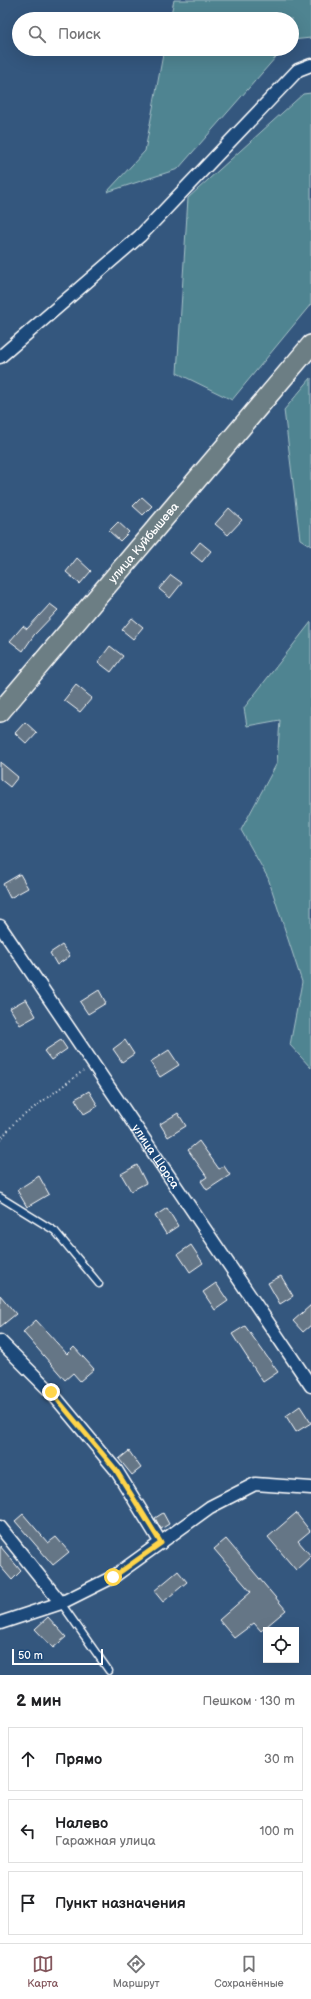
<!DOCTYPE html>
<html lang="ru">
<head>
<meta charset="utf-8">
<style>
  :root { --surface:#fff; --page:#f6f6f6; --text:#202124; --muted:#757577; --line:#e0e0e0; --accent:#84575d }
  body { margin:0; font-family:"Balsamiq Sans",sans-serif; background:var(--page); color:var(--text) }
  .controls { position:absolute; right:12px; bottom:12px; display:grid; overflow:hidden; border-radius:0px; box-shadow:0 4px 16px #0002 }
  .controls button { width:36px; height:36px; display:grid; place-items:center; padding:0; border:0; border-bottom:1px solid var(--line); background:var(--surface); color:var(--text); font:20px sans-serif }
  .scale { position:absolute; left:12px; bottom:10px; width:91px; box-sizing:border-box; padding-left:4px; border:2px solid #fff; border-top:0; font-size:11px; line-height:14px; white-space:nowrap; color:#fff; -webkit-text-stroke:3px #1f4a7a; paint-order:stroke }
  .stop { position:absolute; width:12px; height:12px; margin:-9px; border:3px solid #ffd54a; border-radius:50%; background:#fff }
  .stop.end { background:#ffd54a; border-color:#fff; box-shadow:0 1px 4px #0008 }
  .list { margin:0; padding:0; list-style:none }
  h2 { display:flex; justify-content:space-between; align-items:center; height:52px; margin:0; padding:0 16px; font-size:17px }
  h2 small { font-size:13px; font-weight:400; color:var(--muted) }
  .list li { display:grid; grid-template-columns:26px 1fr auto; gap:12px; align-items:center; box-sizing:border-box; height:64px; margin:0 8px 8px; padding:0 8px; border:1px solid var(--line); border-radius:0px }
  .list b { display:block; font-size:15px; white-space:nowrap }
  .list p { margin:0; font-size:13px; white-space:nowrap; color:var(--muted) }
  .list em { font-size:13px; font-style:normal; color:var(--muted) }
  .icon { flex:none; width:22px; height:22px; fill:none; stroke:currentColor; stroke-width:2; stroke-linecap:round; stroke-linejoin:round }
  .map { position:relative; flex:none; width:311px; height:1675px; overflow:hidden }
  .search { position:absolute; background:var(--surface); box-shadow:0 4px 16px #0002; left:12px; right:12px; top:12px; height:44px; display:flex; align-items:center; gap:10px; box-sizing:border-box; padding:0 14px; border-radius:22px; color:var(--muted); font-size:15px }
  .sheet { height:268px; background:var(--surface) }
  nav { display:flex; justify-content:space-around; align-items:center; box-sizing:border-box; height:56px; border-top:1px solid var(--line); background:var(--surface); font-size:11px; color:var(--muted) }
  nav a { display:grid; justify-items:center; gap:2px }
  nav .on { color:var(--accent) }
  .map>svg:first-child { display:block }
  .green { fill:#4f8491; stroke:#a7c2c8 }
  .building { fill:#657686; stroke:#fff }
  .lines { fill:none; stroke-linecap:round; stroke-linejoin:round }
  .service-casing { stroke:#fff; stroke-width:9 }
  .minor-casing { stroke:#fff; stroke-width:15 }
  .trunk-casing { stroke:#fff; stroke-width:22 }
  .path { stroke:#fff; stroke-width:2; stroke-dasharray:1 3; stroke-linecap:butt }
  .service { stroke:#1f4a7a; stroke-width:6 }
  .minor { stroke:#1f4a7a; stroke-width:12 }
  .trunk { stroke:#6c7e84; stroke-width:19 }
  .route { stroke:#ffd54a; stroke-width:5 }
  .labels { text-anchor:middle; stroke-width:3.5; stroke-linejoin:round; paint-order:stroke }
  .street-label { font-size:12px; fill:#fff; stroke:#1f4a7a }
</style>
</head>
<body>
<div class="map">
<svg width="311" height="1675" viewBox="0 0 311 1675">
  <rect width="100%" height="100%" fill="#34577e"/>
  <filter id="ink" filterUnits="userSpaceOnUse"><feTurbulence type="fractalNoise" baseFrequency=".025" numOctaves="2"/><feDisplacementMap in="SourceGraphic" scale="8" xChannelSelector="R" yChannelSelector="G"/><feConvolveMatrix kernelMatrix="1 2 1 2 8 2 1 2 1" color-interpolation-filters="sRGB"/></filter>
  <g filter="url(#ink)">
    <g class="green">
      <path d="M 174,0 L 311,0 L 311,38 L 292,40 L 292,19 L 170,19 Z"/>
      <path d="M 164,49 L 283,49 L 178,169 L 107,192 L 145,151 Z"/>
      <path d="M 311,93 L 311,304 L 232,400 L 177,373 L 188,198 L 303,94 Z"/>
      <path d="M 311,378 L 311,546 L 300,539 L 284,410 Z"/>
      <path d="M 311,622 L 311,1068 L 290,1045 L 302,982 L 268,878 L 241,830 L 277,763 L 280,720 L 247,726 L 244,708 Z"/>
    </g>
    <g class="building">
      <path d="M 142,497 L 152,506 L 143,515 L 133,506 Z"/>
      <path d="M 229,508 L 242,520 L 228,535 L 215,524 Z"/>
      <path d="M 118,522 L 129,532 L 120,541 L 109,531 Z"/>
      <path d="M 200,542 L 211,551 L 202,562 L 191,553 Z"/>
      <path d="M 77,558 L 91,571 L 80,584 L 66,572 Z"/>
      <path d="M 171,575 L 182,583 L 170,598 L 159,589 Z"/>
      <path d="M 50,604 L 58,610 L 34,635 L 23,651 L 10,641 L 23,626 L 27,629 Z"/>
      <path d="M 132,618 L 143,627 L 133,639 L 122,630 Z"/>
      <path d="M 110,646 L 123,656 L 111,672 L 98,662 Z"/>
      <path d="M 76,685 L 92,698 L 80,712 L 64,700 Z"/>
      <path d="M 25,722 L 37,733 L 27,744 L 15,733 Z"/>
      <path d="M 0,762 L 18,777 L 10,787 L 0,779 Z"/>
      <path d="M 20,874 L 28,888 L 10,898 L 3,884 Z"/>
      <path d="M 62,945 L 70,956 L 57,965 L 50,953 Z"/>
      <path d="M 99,990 L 106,1003 L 88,1014 L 80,1002 Z"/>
      <path d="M 26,999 L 36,1016 L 20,1025 L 10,1008 Z"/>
      <path d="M 61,1040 L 67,1049 L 51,1060 L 44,1051 Z"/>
      <path d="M 125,1040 L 134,1054 L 122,1062 L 113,1049 Z"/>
      <path d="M 169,1050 L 179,1065 L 160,1077 L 150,1062 Z"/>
      <path d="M 89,1091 L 98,1106 L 84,1114 L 75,1099 Z"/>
      <path d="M 178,1113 L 186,1126 L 168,1137 L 160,1124 Z"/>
      <path d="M 199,1141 L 219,1169 L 224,1166 L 230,1175 L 207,1190 L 201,1181 L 207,1177 L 188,1150 Z"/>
      <path d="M 137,1165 L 146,1183 L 131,1191 L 121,1174 Z"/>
      <path d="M 39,1176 L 49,1194 L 27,1207 L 17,1190 Z"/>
      <path d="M 167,1208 L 178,1226 L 166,1234 L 155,1216 Z"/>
      <path d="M 191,1245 L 203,1263 L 190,1272 L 178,1254 Z"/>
      <path d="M 281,1276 L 293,1296 L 280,1304 L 268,1283 Z"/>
      <path d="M 216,1283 L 228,1301 L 215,1310 L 203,1292 Z"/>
      <path d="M 0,1295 L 16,1314 L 0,1327 Z"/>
      <path d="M 311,1305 L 311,1325 L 303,1332 L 293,1321 Z"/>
      <path d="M 36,1320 L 67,1354 L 74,1347 L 94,1369 L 80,1381 L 73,1373 L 65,1380 L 23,1332 Z"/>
      <path d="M 245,1326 L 278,1372 L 263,1382 L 232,1334 Z"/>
      <path d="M 300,1406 L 311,1423 L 296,1432 L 286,1416 Z"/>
      <path d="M 129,1451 L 141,1468 L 132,1475 L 119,1459 Z"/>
      <path d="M 163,1513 L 169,1524 L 161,1529 L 155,1518 Z"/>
      <path d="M 296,1513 L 310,1531 L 298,1541 L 311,1556 L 296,1570 L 268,1537 Z"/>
      <path d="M 23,1514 L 48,1543 L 56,1537 L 69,1552 L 53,1565 L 15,1521 Z"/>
      <path d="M 226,1539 L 286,1610 L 261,1631 L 254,1623 L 234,1638 L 219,1620 L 251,1592 L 214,1549 Z"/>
      <path d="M 0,1546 L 21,1571 L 12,1580 L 0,1566 Z"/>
      <path d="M 178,1571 L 187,1582 L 163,1602 L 154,1591 Z"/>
      <path d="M 48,1617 L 66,1637 L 53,1648 L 35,1629 Z"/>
    </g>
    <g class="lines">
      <defs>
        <g id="service">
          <path d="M 0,1197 L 55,1231 L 99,1284"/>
          <path d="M 61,1603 L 109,1671"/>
        </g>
        <g id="minor">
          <path d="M 0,357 L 140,236 L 298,70 L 311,65"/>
          <path id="s1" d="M 0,926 L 311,1386"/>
          <path d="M 0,1341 L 51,1392 L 116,1470 L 161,1543"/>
          <path d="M 0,1527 L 61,1603"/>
          <path d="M 0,1623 L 61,1603 L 113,1577 L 210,1507 L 255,1484 L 311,1488"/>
        </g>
        <g id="trunk">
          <path id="s2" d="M 0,712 L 311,345"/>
        </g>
      </defs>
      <use href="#service" class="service-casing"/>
      <use href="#minor" class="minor-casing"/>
      <use href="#trunk" class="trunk-casing"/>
      <path class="path" d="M 0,1140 L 16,1121 L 83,1071"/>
      <use href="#service" class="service"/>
      <use href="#minor" class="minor"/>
      <use href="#trunk" class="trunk"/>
    </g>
  </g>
  <g class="lines" filter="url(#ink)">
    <path class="route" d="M 51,1392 L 116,1470 L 161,1543 L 113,1577"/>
  </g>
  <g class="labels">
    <g class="street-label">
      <text dy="4" stroke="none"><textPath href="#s2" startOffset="222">улица Куйбышева</textPath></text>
      <text dy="4" stroke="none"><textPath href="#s1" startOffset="278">улица Щорса</textPath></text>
    </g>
  </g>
</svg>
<div class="controls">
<button><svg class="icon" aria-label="locate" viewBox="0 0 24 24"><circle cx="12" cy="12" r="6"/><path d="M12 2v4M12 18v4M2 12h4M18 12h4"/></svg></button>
</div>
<div class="scale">50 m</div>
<div class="stop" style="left:113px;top:1577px"></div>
<div class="stop end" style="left:51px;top:1392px"></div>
<div class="search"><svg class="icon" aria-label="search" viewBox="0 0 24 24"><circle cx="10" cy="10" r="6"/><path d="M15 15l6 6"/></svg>Поиск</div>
</div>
<section class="sheet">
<h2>2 мин<small>Пешком · 130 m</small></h2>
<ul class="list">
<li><svg class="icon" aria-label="ahead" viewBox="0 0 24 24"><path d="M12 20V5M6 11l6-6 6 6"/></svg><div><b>Прямо</b></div><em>30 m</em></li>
<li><svg class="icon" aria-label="left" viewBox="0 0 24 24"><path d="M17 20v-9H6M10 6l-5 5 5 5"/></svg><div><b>Налево</b><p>Гаражная улица</p></div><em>100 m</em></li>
<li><svg class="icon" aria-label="arrive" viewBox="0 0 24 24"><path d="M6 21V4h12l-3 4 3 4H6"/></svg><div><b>Пункт назначения</b></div></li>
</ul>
</section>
<nav>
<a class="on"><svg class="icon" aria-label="map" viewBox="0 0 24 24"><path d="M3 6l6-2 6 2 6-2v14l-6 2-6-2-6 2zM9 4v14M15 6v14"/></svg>Карта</a>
<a><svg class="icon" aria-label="directions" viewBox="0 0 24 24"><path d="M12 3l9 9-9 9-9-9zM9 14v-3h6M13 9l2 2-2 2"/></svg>Маршрут</a>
<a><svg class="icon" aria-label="saved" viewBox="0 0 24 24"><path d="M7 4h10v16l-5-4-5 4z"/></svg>Сохранённые</a>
</nav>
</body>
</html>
